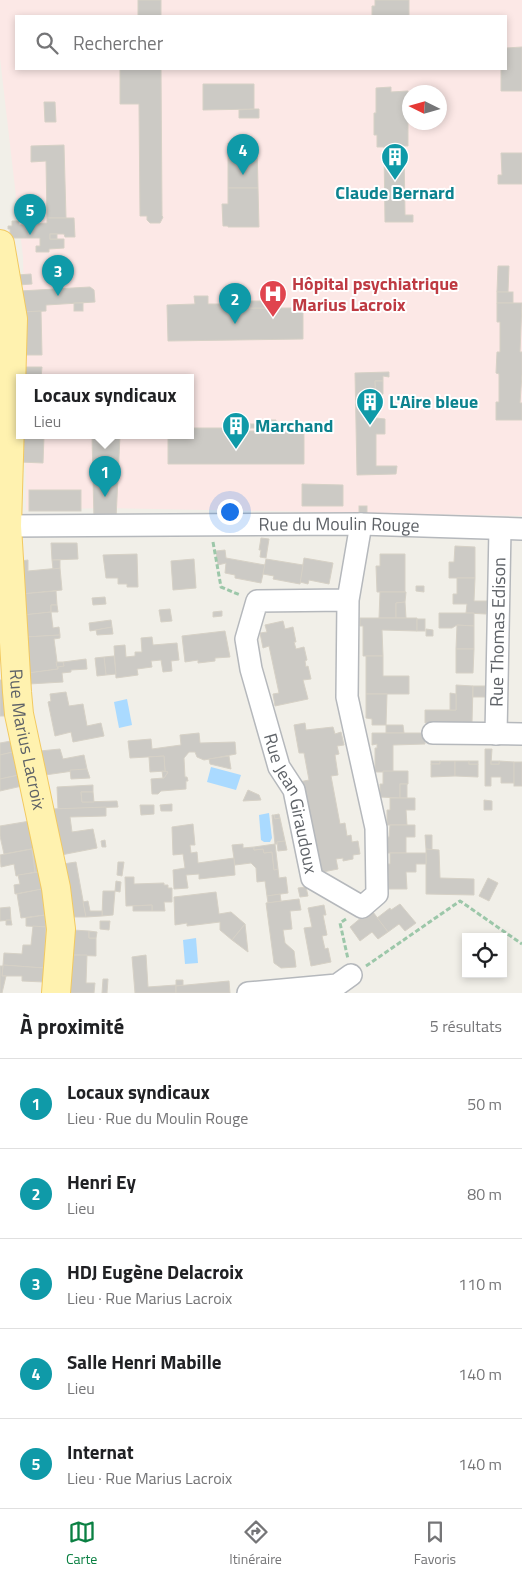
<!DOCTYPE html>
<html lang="fr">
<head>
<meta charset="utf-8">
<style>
  :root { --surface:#fff; --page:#f2f2f2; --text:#202124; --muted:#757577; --line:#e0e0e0; --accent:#0b8043 }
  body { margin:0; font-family:"Titillium Web",sans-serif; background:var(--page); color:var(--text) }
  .controls { position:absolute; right:15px; bottom:15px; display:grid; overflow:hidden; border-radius:0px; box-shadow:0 2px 8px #0003 }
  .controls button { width:45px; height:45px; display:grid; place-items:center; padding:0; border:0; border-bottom:1px solid var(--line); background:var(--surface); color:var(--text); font:25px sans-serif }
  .compass { position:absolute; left:402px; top:85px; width:45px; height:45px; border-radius:50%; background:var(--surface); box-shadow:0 2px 8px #0003; rotate:275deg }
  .you { position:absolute; left:229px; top:511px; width:18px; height:18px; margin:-12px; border:4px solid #fff; border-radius:50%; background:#1a73e8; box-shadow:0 0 0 8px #1a73e833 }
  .badge { display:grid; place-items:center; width:32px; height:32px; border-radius:50%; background:var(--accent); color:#fff; font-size:16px; font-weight:700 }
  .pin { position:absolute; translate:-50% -41px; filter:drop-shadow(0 1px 2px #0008) }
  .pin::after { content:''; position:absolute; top:26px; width:18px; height:15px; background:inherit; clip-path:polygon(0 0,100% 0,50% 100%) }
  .popup { position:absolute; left:16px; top:374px; width:178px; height:65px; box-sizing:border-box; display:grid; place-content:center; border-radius:0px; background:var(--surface); filter:drop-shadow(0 1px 4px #0005); font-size:16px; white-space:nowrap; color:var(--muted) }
  .popup b { font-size:19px; color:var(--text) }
  .popup::after { content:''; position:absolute; left:50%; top:100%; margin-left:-10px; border:10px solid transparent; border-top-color:var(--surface) }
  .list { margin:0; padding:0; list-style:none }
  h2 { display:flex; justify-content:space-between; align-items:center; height:65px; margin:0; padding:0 20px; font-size:21px }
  h2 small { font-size:16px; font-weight:400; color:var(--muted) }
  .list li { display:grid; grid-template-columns:32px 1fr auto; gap:15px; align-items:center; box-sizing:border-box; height:90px; padding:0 20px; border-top:1px solid var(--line) }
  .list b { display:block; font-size:19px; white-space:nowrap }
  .list p { margin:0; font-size:16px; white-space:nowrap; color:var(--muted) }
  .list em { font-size:16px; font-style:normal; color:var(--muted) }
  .icon { flex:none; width:28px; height:28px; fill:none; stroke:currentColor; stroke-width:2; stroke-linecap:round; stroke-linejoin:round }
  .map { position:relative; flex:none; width:522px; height:993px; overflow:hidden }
  .search { position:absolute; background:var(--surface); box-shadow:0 2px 8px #0003; left:15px; right:15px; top:15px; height:55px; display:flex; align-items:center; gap:12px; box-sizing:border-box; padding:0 18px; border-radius:0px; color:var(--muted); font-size:19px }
  .sheet { height:515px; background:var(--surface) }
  nav { display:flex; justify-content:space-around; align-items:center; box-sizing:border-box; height:70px; border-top:1px solid var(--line); background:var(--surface); font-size:14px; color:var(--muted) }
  nav a { display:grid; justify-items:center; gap:2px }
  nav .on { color:var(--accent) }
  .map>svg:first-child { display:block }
  .medical { fill:#fce8e6; fill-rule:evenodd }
  .water { fill:#aadaff }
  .building { fill:#cccac5; stroke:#d6d1c6 }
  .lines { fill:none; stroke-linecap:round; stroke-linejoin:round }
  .minor-casing { stroke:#b5b8bc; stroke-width:24 }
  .major-casing { stroke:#f2c960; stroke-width:30 }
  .path { stroke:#9cc7a9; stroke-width:3; stroke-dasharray:5 2.5; stroke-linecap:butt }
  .minor { stroke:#fff; stroke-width:21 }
  .major { stroke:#fff2af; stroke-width:28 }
  .labels { text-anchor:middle; stroke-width:4; stroke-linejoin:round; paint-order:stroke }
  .culture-label { font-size:18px; font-weight:bold; fill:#0d838f; stroke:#fff; text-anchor:start }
  .health-label { font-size:18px; font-weight:bold; fill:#be3a42; stroke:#fff; text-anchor:start }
  .street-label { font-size:18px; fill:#5f6368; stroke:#fff }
</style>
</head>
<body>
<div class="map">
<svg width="522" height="993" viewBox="0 0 522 993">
  <rect width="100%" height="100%" fill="#f1efe8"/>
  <path class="medical" d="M 0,0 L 522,0 L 522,516 L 104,508 L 26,510 L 25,436 L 190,436 L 190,378 L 25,378 L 23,257 L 0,58 ZM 16,16 L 506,16 L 506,69 L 16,69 ZM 410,92 L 440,92 L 440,122 L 410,122 Z"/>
  <g class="water">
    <path d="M 127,699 L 132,725 L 119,728 L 114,702 Z"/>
    <path d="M 211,767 L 241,775 L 236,790 L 207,782 Z"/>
    <path d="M 269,813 L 272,838 L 270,842 L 264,842 L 261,840 L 259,815 Z"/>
    <path d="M 196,938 L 198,963 L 185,964 L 183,940 Z"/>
  </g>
  <g class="building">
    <rect x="138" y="0" width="23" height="16"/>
    <path d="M 375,0 L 409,0 L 409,16 L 372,16 L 372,6 L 375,6 Z"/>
    <path d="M 522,47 L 522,91 L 501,91 L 501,69 L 506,69 L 506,48 Z"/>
    <path d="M 120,69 L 161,69 L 162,216 L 163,217 L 160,223 L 150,223 L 147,220 L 147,216 L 140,216 L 139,104 L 120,104 Z"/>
    <path d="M 203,84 L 254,84 L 254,109 L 203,110 Z"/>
    <path d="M 391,87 L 391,92 L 408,91 L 408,146 L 404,146 L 405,215 L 413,215 L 413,222 L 385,222 L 384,147 L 377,147 L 377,135 L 374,135 L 374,113 L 376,113 L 376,88 Z"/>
    <path d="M 44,102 L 55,102 L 56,122 L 45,122 Z"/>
    <path d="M 254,109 L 259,109 L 259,118 L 239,118 L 239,110 Z"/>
    <path d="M 228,143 L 257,143 L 258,188 L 228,188 Z"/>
    <path d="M 64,145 L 66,218 L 47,218 L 46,161 L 31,162 L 31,146 Z"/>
    <path d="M 501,153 L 522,153 L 522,184 L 498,184 L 498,175 L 502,175 Z"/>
    <path d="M 228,188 L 258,188 L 259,227 L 228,227 L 228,226 L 223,226 L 222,204 L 228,204 Z"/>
    <path d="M 47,218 L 74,218 L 75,237 L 65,237 L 64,234 L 50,234 L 50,239 L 64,239 L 64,248 L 49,249 L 49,252 L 36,252 L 36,246 L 40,246 L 40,238 L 10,238 L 10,229 L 8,229 L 8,226 L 12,226 L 12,221 L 19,221 L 19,225 L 47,223 Z"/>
    <rect x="50" y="234" width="7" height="5"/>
    <path d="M 498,266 L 509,266 L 508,292 L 497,292 Z"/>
    <path d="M 31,274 L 32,284 L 18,285 L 17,275 Z"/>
    <path d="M 90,287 L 94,290 L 95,302 L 46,305 L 46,311 L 22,312 L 20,291 Z"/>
    <rect x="497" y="292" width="16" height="11"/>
    <path d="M 194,296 L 208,296 L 208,304 L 249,304 L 249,308 L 303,308 L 303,339 L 168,341 L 167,305 L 195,304 Z"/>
    <path d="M 249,301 L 267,301 L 268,308 L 249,308 Z"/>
    <rect x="74" y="303" width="9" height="8"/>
    <path d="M 497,303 L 522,303 L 520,352 L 522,352 L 522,374 L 520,403 L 522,403 L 522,420 L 496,420 L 496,402 L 499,402 L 499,374 L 496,373 L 497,352 L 500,352 L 500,322 L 497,322 Z"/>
    <path d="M 41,311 L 42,355 L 22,355 L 22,312 Z"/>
    <path d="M 22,367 L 42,367 L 41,378 L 22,378 Z"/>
    <path d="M 389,372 L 389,377 L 383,376 L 383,381 L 375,381 L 376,418 L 385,419 L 385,434 L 376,434 L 376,466 L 397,466 L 396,474 L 357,475 L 355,373 Z"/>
    <path d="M 375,381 L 383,381 L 383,394 L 381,396 L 376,396 Z"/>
    <path d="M 271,420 L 276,420 L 276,432 L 304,432 L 304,464 L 168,464 L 168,436 L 190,436 L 190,428 L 248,428 L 249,431 L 271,431 Z"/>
    <path d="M 249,424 L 271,424 L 271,431 L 258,431 L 257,428 L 248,428 Z"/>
    <path d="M 20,436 L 44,436 L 43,463 L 20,462 Z"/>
    <path d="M 92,436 L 120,436 L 116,519 L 94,520 Z"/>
    <path d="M 302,484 L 343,485 L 343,506 L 302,506 Z"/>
    <rect x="29" y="490" width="52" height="21"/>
    <rect x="359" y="506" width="8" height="13"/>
    <path d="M 261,538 L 269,539 L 266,558 L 260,557 L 261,550 L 259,550 Z"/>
    <path d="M 51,543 L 77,543 L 78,559 L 52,560 Z"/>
    <path d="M 455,546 L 475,547 L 475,578 L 449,578 L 449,562 L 454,562 Z"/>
    <path d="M 225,550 L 226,558 L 265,565 L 261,583 L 235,578 L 235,575 L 225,573 L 226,563 L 218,565 L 216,551 Z"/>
    <path d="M 137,554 L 138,587 L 127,587 L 127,584 L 118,584 L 118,578 L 106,578 L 103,555 Z"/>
    <path d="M 380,554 L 405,554 L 405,592 L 377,592 L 376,566 L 380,566 Z"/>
    <path d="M 304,558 L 333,563 L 329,584 L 309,580 L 308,584 L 300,582 Z"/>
    <path d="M 194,559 L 196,588 L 173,590 L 171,561 Z"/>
    <path d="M 266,559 L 303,565 L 300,584 L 273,579 L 274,576 L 263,574 Z"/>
    <path d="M 28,560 L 28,571 L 60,568 L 62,590 L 21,594 L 20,561 Z"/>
    <path d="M 52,560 L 60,560 L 60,568 L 53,569 Z"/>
    <path d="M 457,578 L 475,578 L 474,601 L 487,601 L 486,614 L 466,613 L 467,604 L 453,604 L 453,594 L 457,594 Z"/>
    <path d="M 416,586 L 424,586 L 424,592 L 416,591 Z"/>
    <path d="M 56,591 L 57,605 L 51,605 L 51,612 L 23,615 L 21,594 Z"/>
    <path d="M 380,592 L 406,592 L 405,602 L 396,603 L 396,618 L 379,618 Z"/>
    <path d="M 105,597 L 106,604 L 93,605 L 92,598 Z"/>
    <path d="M 405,602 L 406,618 L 396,618 L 396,603 Z"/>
    <path d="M 51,605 L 57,605 L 58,612 L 51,612 Z"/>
    <path d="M 170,609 L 172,621 L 161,622 L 159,610 Z"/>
    <path d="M 222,611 L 222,616 L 213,617 L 213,612 Z"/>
    <path d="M 51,612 L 53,628 L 59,627 L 60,635 L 25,637 L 23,615 Z"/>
    <path d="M 439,613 L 474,613 L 474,626 L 457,625 L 452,628 L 439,628 Z"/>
    <path d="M 360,618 L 417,618 L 417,631 L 382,630 L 383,656 L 363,656 L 363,626 L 360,626 Z"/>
    <rect x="417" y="619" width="8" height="12"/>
    <path d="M 111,620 L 112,627 L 90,631 L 89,623 Z"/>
    <path d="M 283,621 L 285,629 L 293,627 L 296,642 L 294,642 L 296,649 L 304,647 L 307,660 L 305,661 L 306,667 L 308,666 L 311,679 L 303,680 L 308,699 L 275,706 L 273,694 L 279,693 L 269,646 L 263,648 L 260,633 L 267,632 L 265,625 Z"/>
    <path d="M 457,625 L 474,626 L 474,649 L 456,649 Z"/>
    <path d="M 112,627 L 113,634 L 97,635 L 96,630 Z"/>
    <path d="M 426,629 L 433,630 L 433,636 L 426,636 Z"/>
    <path d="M 225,631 L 230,657 L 215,658 L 215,661 L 198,663 L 198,660 L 185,662 L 182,636 Z"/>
    <path d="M 60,635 L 60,638 L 54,639 L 58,669 L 28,673 L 25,637 Z"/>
    <path d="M 152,637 L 153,645 L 177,643 L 179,660 L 171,661 L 172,671 L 163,672 L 161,660 L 151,661 L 152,667 L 137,669 L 138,675 L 116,678 L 114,646 L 125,645 L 126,657 L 135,656 L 135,652 L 142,652 L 141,638 Z"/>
    <path d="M 456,649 L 474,649 L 473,673 L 456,673 Z"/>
    <path d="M 114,656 L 116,674 L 106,675 L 104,657 Z"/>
    <path d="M 366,656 L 383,656 L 383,676 L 409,676 L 409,694 L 366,694 Z"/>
    <path d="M 104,657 L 106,675 L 97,676 L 95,658 Z"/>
    <path d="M 86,659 L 87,669 L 71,670 L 71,672 L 62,673 L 63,682 L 29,684 L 28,673 L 58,669 L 58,666 L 64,666 L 63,662 Z"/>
    <path d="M 56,662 L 63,662 L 64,666 L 57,667 Z"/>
    <path d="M 0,680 L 4,680 L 4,702 L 6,716 L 0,716 Z"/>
    <path d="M 456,685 L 473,686 L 472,723 L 425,723 L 425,710 L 456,710 Z"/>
    <rect x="473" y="686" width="12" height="11"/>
    <path d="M 66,692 L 69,706 L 83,704 L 87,726 L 101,723 L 104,736 L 73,742 L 71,732 L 55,736 L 48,702 L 51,701 L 50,694 Z"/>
    <path d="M 450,693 L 456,694 L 456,710 L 450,710 Z"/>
    <path d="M 366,694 L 387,694 L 386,725 L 403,725 L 404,733 L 386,733 L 386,725 L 372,725 L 372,719 L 366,718 Z"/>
    <path d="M 305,723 L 306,730 L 333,727 L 335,734 L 341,732 L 344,745 L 337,746 L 339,754 L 335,755 L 338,775 L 331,776 L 340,824 L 345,823 L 347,836 L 351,835 L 352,842 L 358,841 L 360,854 L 353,855 L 353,859 L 343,861 L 343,858 L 336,859 L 338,869 L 318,873 L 299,782 L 309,780 L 304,753 L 299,753 L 294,725 Z"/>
    <path d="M 199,733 L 200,743 L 235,742 L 236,754 L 204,760 L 197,757 L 195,752 L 189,752 L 184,758 L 185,777 L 187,777 L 188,781 L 186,781 L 186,789 L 161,791 L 158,794 L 152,794 L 151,779 L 164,778 L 168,772 L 165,771 L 164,756 L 130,758 L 128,741 L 151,739 L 152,749 L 181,745 L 180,735 Z"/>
    <path d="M 372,733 L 425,733 L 425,744 L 393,745 L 393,772 L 375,772 L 375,748 L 377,748 L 377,744 L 372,745 Z"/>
    <path d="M 11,741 L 13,752 L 0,755 L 0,743 Z"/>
    <path d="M 60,749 L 63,759 L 84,755 L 87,769 L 45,775 L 40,751 Z"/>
    <path d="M 485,749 L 492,749 L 491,764 L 499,764 L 499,761 L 514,762 L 514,783 L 501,783 L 501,777 L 491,777 L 491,786 L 485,786 Z"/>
    <path d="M 13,752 L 19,775 L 0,779 L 0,755 Z"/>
    <path d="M 164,756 L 165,771 L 150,772 L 149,757 Z"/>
    <path d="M 229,756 L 231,769 L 210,764 L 209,759 Z"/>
    <rect x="431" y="761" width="9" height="3"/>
    <path d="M 440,761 L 455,761 L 455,776 L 431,777 L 431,764 L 440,764 Z"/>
    <path d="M 455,761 L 469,761 L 469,764 L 478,764 L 478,777 L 455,776 Z"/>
    <rect x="469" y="761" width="9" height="3"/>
    <rect x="491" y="761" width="8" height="3"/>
    <rect x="514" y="762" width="8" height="24"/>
    <path d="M 87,769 L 90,778 L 71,779 L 70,770 Z"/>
    <path d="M 162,771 L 168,772 L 164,778 L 163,778 Z"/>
    <path d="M 383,771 L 408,771 L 408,784 L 400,784 L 400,798 L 380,797 L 380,784 L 383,784 Z"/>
    <path d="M 19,775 L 22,786 L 0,791 L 0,779 Z"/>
    <rect x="400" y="784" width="7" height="14"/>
    <path d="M 93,785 L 93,792 L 81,792 L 82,802 L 117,801 L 118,807 L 58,809 L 57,787 Z"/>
    <path d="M 248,790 L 259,795 L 261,800 L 243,801 Z"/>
    <path d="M 81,792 L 93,792 L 94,802 L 82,802 Z"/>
    <path d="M 390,798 L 415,798 L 415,810 L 406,810 L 407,825 L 387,825 L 387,810 L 390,810 Z"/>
    <path d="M 484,800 L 492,801 L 492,810 L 484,810 Z"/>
    <path d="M 172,804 L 172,811 L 161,811 L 160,805 Z"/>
    <path d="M 140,805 L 154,805 L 154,814 L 141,815 Z"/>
    <path d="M 106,807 L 106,816 L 70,817 L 72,832 L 93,829 L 97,848 L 61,855 L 52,809 Z"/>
    <path d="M 279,814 L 280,818 L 275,819 L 274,815 Z"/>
    <path d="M 272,815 L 274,815 L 275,819 L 280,818 L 285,841 L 277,842 L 277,844 L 275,844 Z"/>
    <path d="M 30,821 L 36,848 L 4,854 L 0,836 L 0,826 Z"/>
    <path d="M 193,824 L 195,845 L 190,845 L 191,853 L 197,852 L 198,863 L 234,858 L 235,875 L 199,879 L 199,874 L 186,875 L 188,888 L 174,889 L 173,870 L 185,868 L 183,854 L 173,855 L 172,827 Z"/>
    <path d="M 390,825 L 415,825 L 415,837 L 406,837 L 406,853 L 387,853 L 387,837 L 389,837 Z"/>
    <path d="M 425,835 L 432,835 L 432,850 L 426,849 Z"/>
    <path d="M 105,840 L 106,847 L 102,847 L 101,841 Z"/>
    <path d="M 285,841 L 287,850 L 278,851 L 277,842 Z"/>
    <path d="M 243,844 L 243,848 L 254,847 L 254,850 L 263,849 L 264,853 L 272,852 L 274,870 L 278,869 L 279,878 L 286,877 L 288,893 L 267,896 L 265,881 L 257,882 L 256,868 L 251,863 L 235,865 L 232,845 Z"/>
    <path d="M 275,844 L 278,869 L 274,870 L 272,852 L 264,853 L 263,849 L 254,850 L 254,847 Z"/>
    <path d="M 36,848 L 39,872 L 35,872 L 32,849 Z"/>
    <path d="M 32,849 L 35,872 L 16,876 L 14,864 L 1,867 L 0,855 Z"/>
    <path d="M 426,849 L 439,850 L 440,878 L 474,879 L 474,895 L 426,894 Z"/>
    <path d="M 390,853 L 426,853 L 426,864 L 416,864 L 416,872 L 406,872 L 407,889 L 387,889 L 387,864 L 390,864 Z"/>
    <path d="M 76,862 L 86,917 L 73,917 L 63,864 Z"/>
    <path d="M 118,862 L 124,862 L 122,876 L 117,875 Z"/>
    <path d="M 39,872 L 42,889 L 15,894 L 14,885 L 20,884 L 18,875 Z"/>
    <path d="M 125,877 L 134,877 L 134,884 L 164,883 L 164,885 L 168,885 L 168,888 L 172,888 L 172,902 L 164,902 L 165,911 L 152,911 L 152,905 L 126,906 Z"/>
    <path d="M 488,878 L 498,883 L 489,901 L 479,896 Z"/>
    <path d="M 116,881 L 121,882 L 120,892 L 115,891 Z"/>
    <path d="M 306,887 L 308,896 L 300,897 L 298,888 Z"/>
    <path d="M 42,889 L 45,915 L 21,918 L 17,894 Z"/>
    <path d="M 103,891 L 115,891 L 113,915 L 102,916 Z"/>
    <path d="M 216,892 L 219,914 L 231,912 L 245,924 L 232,940 L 220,930 L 220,922 L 187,926 L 187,923 L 175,925 L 174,897 Z"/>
    <path d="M 280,894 L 281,901 L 268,903 L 267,896 Z"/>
    <path d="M 299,899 L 301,910 L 290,911 L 292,929 L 283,930 L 285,943 L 294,951 L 296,967 L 281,968 L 274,963 L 266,903 Z"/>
    <path d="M 88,901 L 90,911 L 102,911 L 102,916 L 86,917 L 83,902 Z"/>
    <path d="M 400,904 L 416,923 L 405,931 L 399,924 L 388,932 L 377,918 L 390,908 L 391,910 Z"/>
    <path d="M 152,905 L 152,911 L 133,911 L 133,906 Z"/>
    <path d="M 324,905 L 326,915 L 323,915 L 327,935 L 322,936 L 325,949 L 328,948 L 331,962 L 311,966 L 304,928 L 312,927 L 308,908 Z"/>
    <path d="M 10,907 L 11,920 L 0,921 L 0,908 Z"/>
    <path d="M 373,912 L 388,932 L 378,939 L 372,932 L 360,941 L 350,927 L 362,917 L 364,919 Z"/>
    <path d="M 45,915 L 46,927 L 26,926 L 26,918 Z"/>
    <path d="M 6,920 L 11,920 L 12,925 L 6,925 Z"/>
    <path d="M 100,921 L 110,921 L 109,930 L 100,929 Z"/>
    <path d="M 245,924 L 248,952 L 232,940 Z"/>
    <path d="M 33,926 L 46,927 L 44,968 L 3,965 L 4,953 L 22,954 L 23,945 L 31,945 Z"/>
    <path d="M 73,930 L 89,931 L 89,938 L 96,938 L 96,956 L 71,955 Z"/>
    <path d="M 89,931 L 97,932 L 96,938 L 89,938 Z"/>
    <path d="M 71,955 L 87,955 L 86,983 L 95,983 L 94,993 L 70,993 Z"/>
    <path d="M 146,955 L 148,987 L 176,985 L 176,993 L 135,993 L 132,957 Z"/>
    <path d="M 3,965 L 44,968 L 44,982 L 22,981 L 22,976 L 2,976 Z"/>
    <path d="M 0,966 L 3,966 L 2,976 L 6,976 L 2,993 L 0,993 Z"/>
    <path d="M 103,979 L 108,979 L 107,993 L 102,993 Z"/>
    <path d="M 176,980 L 183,980 L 183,985 L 176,986 Z"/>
    <path d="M 229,981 L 230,993 L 176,993 L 176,986 Z"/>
  </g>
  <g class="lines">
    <defs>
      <g id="minor">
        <path id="s1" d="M 7,526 L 361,524 L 522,529"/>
        <path id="s2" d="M 348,600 L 257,601 L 246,639 L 251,669 L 279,767 L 294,790 L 312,878 L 362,907 L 377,894 L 376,828 L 347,697 L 348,600 L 361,524"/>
        <path d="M 433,733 L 522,734"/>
        <path id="s3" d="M 496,734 L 500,529"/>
        <path d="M 248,993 L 337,985 L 351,975"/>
      </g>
      <g id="major">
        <path id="s4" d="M 0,244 L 13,319 L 7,526 L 17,692 L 19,714 L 56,888 L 61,929 L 56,993"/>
      </g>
    </defs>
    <use href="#minor" class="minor-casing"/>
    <use href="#major" class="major-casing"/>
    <g class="path">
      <path d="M 213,542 L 221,587 L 240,595"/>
      <path d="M 346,919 L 340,923 L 348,959"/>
      <path d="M 366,966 L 460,901 L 522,944"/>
    </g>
    <use href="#minor" class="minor"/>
    <use href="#major" class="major"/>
  </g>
  <defs>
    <symbol id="building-pin" viewBox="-11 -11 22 30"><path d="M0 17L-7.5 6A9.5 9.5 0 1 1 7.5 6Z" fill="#0f9aa8" stroke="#fff"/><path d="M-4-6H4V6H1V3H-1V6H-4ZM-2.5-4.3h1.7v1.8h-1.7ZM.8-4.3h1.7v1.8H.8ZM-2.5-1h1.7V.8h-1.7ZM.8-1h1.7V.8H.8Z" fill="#fff"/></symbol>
    <symbol id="hospital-pin" viewBox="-11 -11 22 30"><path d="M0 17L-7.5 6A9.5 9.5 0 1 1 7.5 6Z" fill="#e0444e" stroke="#fff"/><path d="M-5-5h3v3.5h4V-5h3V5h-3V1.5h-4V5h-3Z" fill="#fff"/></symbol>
  </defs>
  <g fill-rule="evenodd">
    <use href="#building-pin" x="379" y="141" width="32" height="43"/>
    <use href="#hospital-pin" x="257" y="278" width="32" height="43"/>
    <use href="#building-pin" x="354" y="386" width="32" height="43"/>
    <use href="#building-pin" x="220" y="410" width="32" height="43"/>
  </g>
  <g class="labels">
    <g class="culture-label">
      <text x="395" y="199" text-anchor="middle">Claude Bernard</text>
      <text x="389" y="408">L'Aire bleue</text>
      <text x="255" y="432">Marchand</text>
    </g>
    <g class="health-label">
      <text x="292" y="290">Hôpital psychiatrique<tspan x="292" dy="21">Marius Lacroix</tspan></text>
    </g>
    <g class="street-label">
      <text dy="6" stroke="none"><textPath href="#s1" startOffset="332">Rue du Moulin Rouge</textPath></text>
      <text dy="6" stroke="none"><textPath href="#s3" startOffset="102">Rue Thomas Edison</textPath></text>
      <text dy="6" stroke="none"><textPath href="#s4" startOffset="498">Rue Marius Lacroix</textPath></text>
      <text dy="6" stroke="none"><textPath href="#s2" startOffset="302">Rue Jean Giraudoux</textPath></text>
    </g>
  </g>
</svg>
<div class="controls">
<button><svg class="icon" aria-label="locate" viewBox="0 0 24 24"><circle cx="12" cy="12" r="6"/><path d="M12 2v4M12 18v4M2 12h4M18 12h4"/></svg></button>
</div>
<svg class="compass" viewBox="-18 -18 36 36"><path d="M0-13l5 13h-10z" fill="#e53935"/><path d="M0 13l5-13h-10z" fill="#757577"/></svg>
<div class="you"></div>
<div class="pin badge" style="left:105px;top:497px;background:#0f9aa8">1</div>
<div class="popup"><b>Locaux syndicaux</b>Lieu</div>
<div class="pin badge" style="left:235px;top:324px;background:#0f9aa8">2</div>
<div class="pin badge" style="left:58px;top:296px;background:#0f9aa8">3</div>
<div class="pin badge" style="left:243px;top:175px;background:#0f9aa8">4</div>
<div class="pin badge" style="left:30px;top:235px;background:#0f9aa8">5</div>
<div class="search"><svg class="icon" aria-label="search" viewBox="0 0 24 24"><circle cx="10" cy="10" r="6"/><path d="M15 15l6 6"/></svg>Rechercher</div>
</div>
<section class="sheet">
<h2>À proximité<small>5 résultats</small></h2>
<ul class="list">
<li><span class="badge" style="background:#0f9aa8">1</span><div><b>Locaux syndicaux</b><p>Lieu · Rue du Moulin Rouge</p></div><em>50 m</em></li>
<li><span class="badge" style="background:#0f9aa8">2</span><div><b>Henri Ey</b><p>Lieu</p></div><em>80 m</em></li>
<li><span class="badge" style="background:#0f9aa8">3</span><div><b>HDJ Eugène Delacroix</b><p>Lieu · Rue Marius Lacroix</p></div><em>110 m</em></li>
<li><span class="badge" style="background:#0f9aa8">4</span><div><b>Salle Henri Mabille</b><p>Lieu</p></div><em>140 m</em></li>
<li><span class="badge" style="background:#0f9aa8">5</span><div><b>Internat</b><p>Lieu · Rue Marius Lacroix</p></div><em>140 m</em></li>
</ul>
</section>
<nav>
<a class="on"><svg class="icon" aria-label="map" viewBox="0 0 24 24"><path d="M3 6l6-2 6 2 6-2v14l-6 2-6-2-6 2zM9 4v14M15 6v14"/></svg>Carte</a>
<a><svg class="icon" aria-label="directions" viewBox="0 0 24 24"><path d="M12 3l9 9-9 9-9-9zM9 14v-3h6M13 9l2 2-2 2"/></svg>Itinéraire</a>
<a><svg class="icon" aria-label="saved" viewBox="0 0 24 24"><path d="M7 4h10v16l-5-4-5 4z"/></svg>Favoris</a>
</nav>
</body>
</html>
